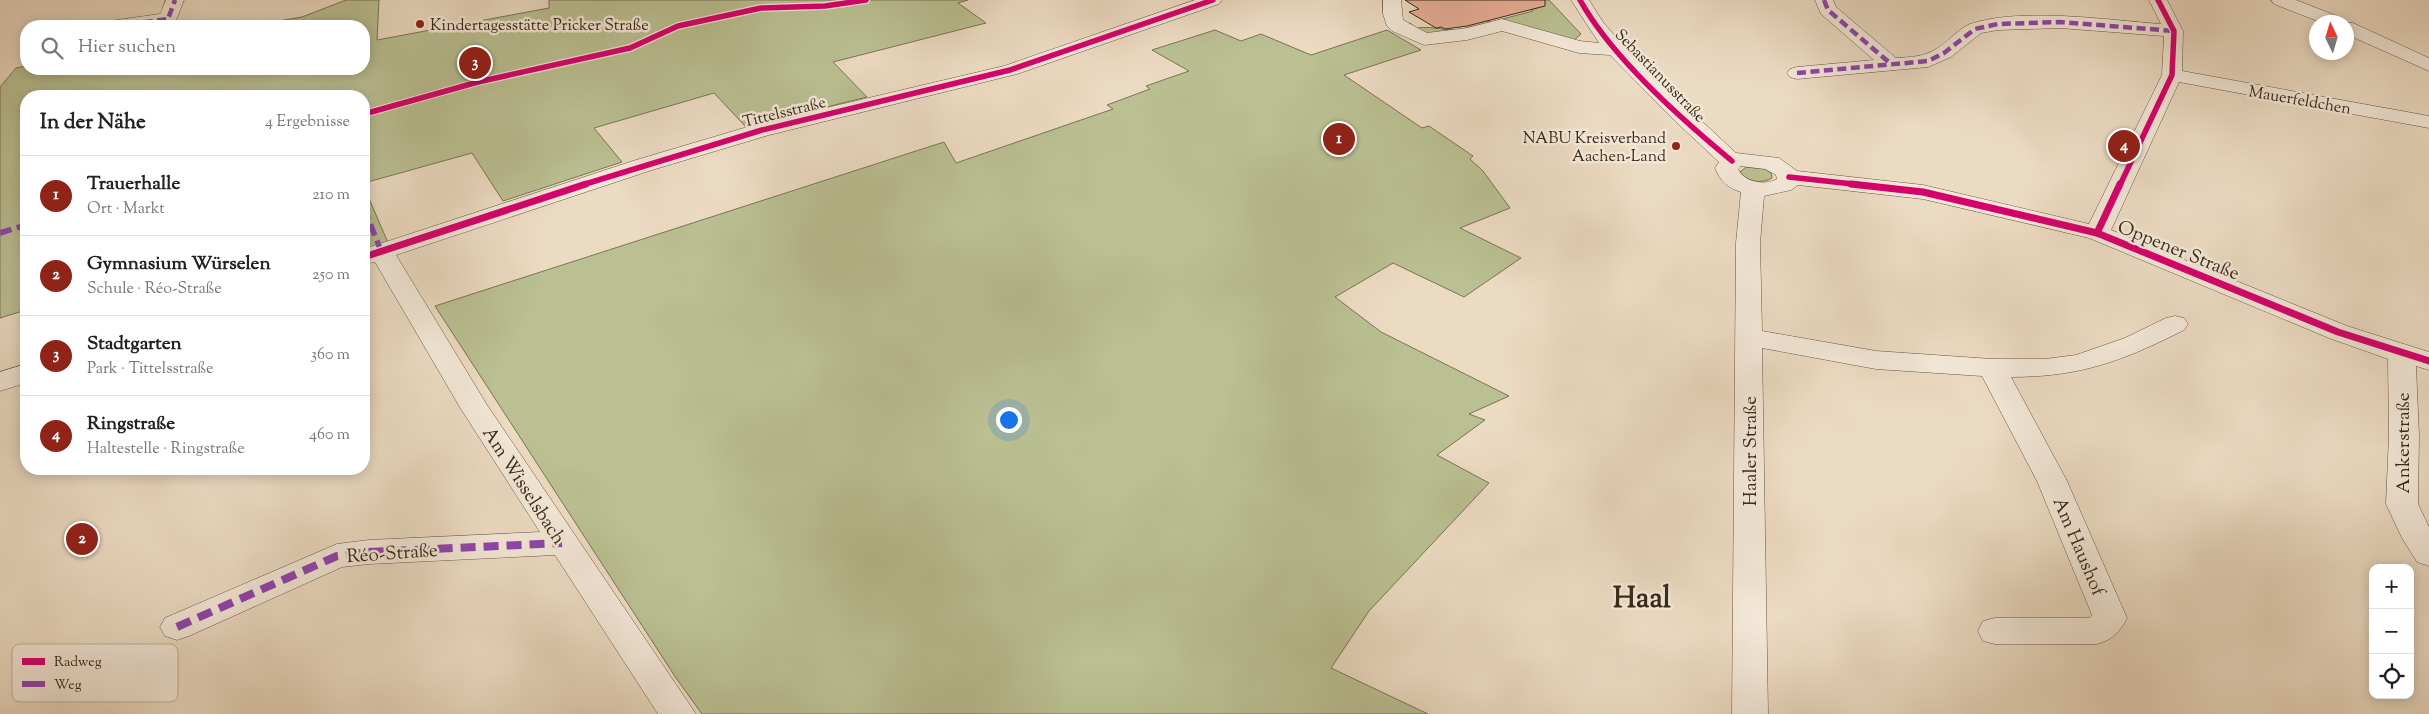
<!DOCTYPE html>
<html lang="de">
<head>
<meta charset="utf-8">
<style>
  :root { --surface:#fff; --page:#f2f2f2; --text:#222; --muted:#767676; --line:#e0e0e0; --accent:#8f2418 }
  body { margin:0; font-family:"Sorts Mill Goudy",serif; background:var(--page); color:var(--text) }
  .controls { position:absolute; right:15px; bottom:15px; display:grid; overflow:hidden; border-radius:10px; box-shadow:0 2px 12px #0003 }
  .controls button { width:45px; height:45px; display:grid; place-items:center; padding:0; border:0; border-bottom:1px solid var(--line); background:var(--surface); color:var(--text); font:25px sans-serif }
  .compass { position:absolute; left:2309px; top:15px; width:45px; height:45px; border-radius:50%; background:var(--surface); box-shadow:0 2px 12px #0003; rotate:355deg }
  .you { position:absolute; left:1008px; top:419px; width:18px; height:18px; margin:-12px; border:4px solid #fff; border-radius:50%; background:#1a73e8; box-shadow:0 0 0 8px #1a73e833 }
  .badge { display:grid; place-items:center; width:32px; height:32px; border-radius:50%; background:var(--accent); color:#fff; font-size:16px; font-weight:700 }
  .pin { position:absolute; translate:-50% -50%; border:2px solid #fff; box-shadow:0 1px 5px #0006 }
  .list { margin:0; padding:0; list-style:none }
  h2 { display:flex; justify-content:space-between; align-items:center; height:65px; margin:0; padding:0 20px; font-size:21px }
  h2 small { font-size:16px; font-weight:400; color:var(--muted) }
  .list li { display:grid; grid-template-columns:32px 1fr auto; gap:15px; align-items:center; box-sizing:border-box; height:80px; padding:0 20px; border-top:1px solid var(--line) }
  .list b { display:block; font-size:19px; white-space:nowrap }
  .list p { margin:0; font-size:16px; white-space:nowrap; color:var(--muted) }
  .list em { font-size:16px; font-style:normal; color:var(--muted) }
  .icon { flex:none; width:28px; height:28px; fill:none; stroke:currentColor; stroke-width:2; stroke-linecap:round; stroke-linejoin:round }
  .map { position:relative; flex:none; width:2429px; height:714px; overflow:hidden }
  .search { position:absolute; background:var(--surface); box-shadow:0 2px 12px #0003; left:20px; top:20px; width:350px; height:55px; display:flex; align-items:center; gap:12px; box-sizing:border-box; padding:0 18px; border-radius:20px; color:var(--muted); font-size:19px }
  .panel { position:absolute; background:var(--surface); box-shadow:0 2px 12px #0003; left:20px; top:90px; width:350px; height:385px; border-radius:20px }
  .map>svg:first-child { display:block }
  .green { fill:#bac092; stroke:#7a7456 }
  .building { fill:#e7ad95; stroke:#3a2919 }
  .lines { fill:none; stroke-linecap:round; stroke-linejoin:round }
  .minor-casing { stroke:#665644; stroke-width:1 }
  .minor { fill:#f3e8d8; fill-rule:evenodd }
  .quiet-far2 { stroke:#8e44ad; stroke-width:4.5; stroke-dasharray:9 4.5; stroke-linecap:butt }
  .quiet-far1 { stroke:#8e44ad; stroke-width:5.5; stroke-dasharray:12 5.5; stroke-linecap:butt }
  .quiet { stroke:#8e44ad; stroke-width:8; stroke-dasharray:15 8; stroke-linecap:butt }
  .cycleway-far1-casing { stroke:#f3e8d8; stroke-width:8 }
  .cycleway-casing { stroke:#f3e8d8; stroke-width:10 }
  .cycleway-far1 { stroke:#d6006c; stroke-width:5.5 }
  .cycleway { stroke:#d6006c; stroke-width:7 }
  .poi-dot { fill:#8f2418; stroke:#f3e8d8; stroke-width:2 }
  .labels { text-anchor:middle; stroke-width:5; stroke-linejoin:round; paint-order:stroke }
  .far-poi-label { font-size:16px; fill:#3a2919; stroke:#f3e8d8; text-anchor:start }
  .far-street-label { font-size:16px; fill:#3a2919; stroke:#f3e8d8 }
  .street-label { font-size:19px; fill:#3a2919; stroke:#f3e8d8 }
  .near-district-label { font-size:29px; font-weight:bold; fill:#3a2919; stroke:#f3e8d8 }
  .key { fill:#f3e8d8; stroke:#bcaf9f; stroke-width:1 }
  .key-label { font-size:14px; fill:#3a2919 }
</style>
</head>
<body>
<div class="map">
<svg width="2429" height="714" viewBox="0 0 2429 714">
  <rect width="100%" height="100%" fill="#ecdbc3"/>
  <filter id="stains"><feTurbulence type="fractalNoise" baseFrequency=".004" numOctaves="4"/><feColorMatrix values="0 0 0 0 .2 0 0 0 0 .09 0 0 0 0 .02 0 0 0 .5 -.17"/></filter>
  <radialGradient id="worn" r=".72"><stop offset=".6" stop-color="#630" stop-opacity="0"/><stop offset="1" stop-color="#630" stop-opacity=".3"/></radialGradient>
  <g class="green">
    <path d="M 346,0 L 379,0 L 377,40 L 549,8 L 549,0 L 968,0 L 958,3 L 986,23 L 833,62 L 867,97 L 746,127 L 714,93 L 594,128 L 622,162 L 503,201 L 472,153 L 364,183 L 364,96 L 26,96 L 26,310 L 0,318 L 0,87 L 16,68 L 26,66 L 26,69 L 364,69 L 364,26 L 251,26 L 302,17 Z"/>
    <path d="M 1531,0 L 1549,0 L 1581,34 L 1572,42 L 1511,25 L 1441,35 L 1419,33 L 1405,24 L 1410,23 L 1416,28 C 1437,25 1446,34 1471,27 L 1464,23 L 1481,19 L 1491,22 L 1533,11 L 1523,3 Z"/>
    <path d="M 1215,30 L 1241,41 L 1261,34 L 1311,55 L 1387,30 L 1421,50 L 1344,75 L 1422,128 L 1429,126 L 1473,156 L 1470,159 L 1483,171 L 1510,208 L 1460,228 L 1521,258 L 1464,297 L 1393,263 L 1335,297 L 1381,332 L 1509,396 L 1469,414 L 1485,420 L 1437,455 L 1489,483 L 1369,611 L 1331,668 L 1428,714 L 702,714 L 676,678 L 435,306 L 944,142 L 956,163 L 1113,109 L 1107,105 L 1150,89 L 1146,86 L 1189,71 L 1152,50 Z"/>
    <path d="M 1746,167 L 1765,169 L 1771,173 L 1772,178 C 1762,184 1747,182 1740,172 Z"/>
    <path d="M 364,187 L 389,245 L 364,253 Z"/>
  </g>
  <path class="building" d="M 1405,0 L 1545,0 L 1545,6 L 1467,26 L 1445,29 L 1441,27 L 1436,28 L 1409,12 L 1419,9 Z"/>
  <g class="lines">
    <defs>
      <g id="minor">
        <path d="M 166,0 L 184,0 L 175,23 L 156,26 L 108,26 L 110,22 L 117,20 L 160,14 Z"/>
        <path d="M 1195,0 L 1222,0 L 1219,4 L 1017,74 L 769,135 L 652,170 L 396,255 L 487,405 L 696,714 L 658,714 L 555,555 L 369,564 L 342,567 L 189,636 L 177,640 L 165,636 L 160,627 L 165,618 L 337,544 L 369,540 L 540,532 L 461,409 L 375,262 L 364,264 L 364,249 L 636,160 L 754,125 L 1004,66 Z"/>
        <path d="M 1383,0 L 1401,0 L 1403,20 L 1427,33 L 1467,28 L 1502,19 L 1580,41 L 1599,43 L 1571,0 L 1589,0 L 1603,22 L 1631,55 L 1736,153 L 1779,158 L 1797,171 L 1923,185 L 2089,224 L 2162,75 L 2164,36 L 2060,28 L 1998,30 L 1981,33 L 1951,57 L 1928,67 L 1797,79 L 1790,77 L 1787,73 L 1790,69 L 1797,67 L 1874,60 L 1821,14 L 1815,0 L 1833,0 L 1836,7 L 1896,58 C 1910,57 1924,57 1936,49 C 1948,42 1958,29 1970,24 C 2021,7 2107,20 2161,24 L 2149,0 L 2167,0 L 2183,31 L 2182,71 L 2429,116 L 2429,128 L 2179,82 L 2111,230 L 2347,326 L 2429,352 L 2429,370 L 2416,366 L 2419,436 L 2418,504 L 2429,527 L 2429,566 L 2417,562 L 2402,538 L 2386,504 L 2389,436 L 2388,359 L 2329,338 L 2089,238 L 1923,199 L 1798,185 L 1791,190 L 1764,196 L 1760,243 L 1762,331 L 1876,351 L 1992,359 L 2045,359 L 2076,355 L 2125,338 L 2166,318 L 2175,316 L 2184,318 L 2188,324 L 2184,330 C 2123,361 2080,377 2011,377 L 2067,481 L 2127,618 C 2120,632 2112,640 2097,644 L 1995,644 L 1983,641 L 1978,631 L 1983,621 L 1995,618 L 2089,618 L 2092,615 L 2037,481 L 1982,376 L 1876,369 L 1762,348 L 1768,714 L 1732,714 L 1736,243 L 1741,192 C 1728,188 1720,181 1715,168 L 1719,162 L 1676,122 L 1610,55 L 1579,53 L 1502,31 L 1467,40 L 1424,45 L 1392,31 L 1387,26 L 1383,14 ZM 1740,166 L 1765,169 L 1776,175 L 1777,179 C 1765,186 1743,182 1738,169 Z"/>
        <path d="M 2271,0 L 2296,0 L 2342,18 L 2344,22 L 2353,23 L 2429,58 L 2429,71 L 2346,34 L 2346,22 L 2320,22 L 2274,4 Z"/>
        <path d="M 26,364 L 26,383 L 0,391 L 0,372 Z"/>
      </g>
    </defs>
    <use href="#minor" class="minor-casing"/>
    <use href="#minor" class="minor"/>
    <g class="quiet-far2">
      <path d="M 1824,0 L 1828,10 L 1891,64"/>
      <path d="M 117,26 L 168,19 L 175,0"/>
      <path d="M 1797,73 L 1928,61 L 1944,53 L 1975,29 L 1998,24 L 2060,22 L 2174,31"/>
    </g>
    <g class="quiet-far1">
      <path d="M 364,208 L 381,251"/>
      <path d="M 0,233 L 26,225"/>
    </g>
    <path class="quiet" d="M 177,627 L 337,556 L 369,552 L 562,543"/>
    <defs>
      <g id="cycleway-far1">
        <path d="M 1580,0 C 1612,58 1681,119 1732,161"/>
        <path d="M 364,114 L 478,82 L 630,48 L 678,26 L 761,8 L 825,6 L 866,0"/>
        <path d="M 1789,177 L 1862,185"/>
        <path d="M 582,185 L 762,130 L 1010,70 L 1213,0"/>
        <path d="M 2120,185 L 2172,75 L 2174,31 L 2158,0"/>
      </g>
      <g id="cycleway">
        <path d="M 1851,184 L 1923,192 L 2097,233 L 2338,332 L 2429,361"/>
        <path d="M 2097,233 L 2120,184"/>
        <path d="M 364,257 L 586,184"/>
      </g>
    </defs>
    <use href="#cycleway-far1" class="cycleway-far1-casing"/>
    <use href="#cycleway" class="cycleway-casing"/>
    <use href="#cycleway-far1" class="cycleway-far1"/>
    <use href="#cycleway" class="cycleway"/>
  </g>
  <g class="poi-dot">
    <circle cx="420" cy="24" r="5"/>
    <circle cx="1676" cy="146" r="5"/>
  </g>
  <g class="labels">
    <g class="far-poi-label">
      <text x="430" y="30">Kindertagesstätte Pricker Straße</text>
      <text x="1666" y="143" text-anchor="end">NABU Kreisverband<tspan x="1666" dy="18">Aachen-Land</tspan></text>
    </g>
    <g class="far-street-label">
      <text transform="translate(1661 75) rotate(46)" y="6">Sebastianusstraße</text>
      <text transform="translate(2300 99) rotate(10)" y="6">Mauerfeldchen</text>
      <text transform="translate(784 111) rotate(-14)" y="6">Tittelsstraße</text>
    </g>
    <g class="street-label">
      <text transform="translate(2179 249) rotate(22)" y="7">Oppener Straße</text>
      <text transform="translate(2402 443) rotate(-90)" y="7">Ankerstraße</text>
      <text transform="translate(1749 451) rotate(-90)" y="7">Haaler Straße</text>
      <text transform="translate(525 485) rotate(57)" y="7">Am Wisselsbach</text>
      <text transform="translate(2080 546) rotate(67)" y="7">Am Haushof</text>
      <text transform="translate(392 552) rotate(-4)" y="7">Réo-Straße</text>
    </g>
    <g class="near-district-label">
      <text x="1642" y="607">Haal</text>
    </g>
  </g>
  <rect x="12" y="644" width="166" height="58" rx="8" class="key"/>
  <rect x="22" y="658" width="23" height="7" fill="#d6006c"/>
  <rect x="22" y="681" width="23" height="6" fill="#8e44ad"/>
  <g class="key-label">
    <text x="54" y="666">Radweg</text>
    <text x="54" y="689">Weg</text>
  </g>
  <rect width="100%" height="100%" filter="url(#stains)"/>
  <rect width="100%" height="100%" fill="url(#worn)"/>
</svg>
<div class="controls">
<button>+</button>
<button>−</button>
<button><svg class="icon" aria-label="locate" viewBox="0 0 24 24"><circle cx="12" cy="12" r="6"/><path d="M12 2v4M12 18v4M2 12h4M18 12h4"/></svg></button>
</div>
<svg class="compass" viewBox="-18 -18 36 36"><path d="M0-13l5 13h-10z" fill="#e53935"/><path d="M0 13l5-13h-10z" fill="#767676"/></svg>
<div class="you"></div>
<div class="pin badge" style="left:1339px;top:139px">1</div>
<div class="pin badge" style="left:82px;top:539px">2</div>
<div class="pin badge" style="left:475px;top:63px">3</div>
<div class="pin badge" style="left:2124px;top:146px">4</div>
<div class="search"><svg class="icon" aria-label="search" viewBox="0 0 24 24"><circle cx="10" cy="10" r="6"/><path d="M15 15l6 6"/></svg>Hier suchen</div>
<section class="panel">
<h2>In der Nähe<small>4 Ergebnisse</small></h2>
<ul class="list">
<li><span class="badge">1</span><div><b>Trauerhalle</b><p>Ort · Markt</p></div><em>210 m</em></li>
<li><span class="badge">2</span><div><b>Gymnasium Würselen</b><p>Schule · Réo-Straße</p></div><em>250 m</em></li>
<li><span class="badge">3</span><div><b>Stadtgarten</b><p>Park · Tittelsstraße</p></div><em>360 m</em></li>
<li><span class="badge">4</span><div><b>Ringstraße</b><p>Haltestelle · Ringstraße</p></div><em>460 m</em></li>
</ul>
</section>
</div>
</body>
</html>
